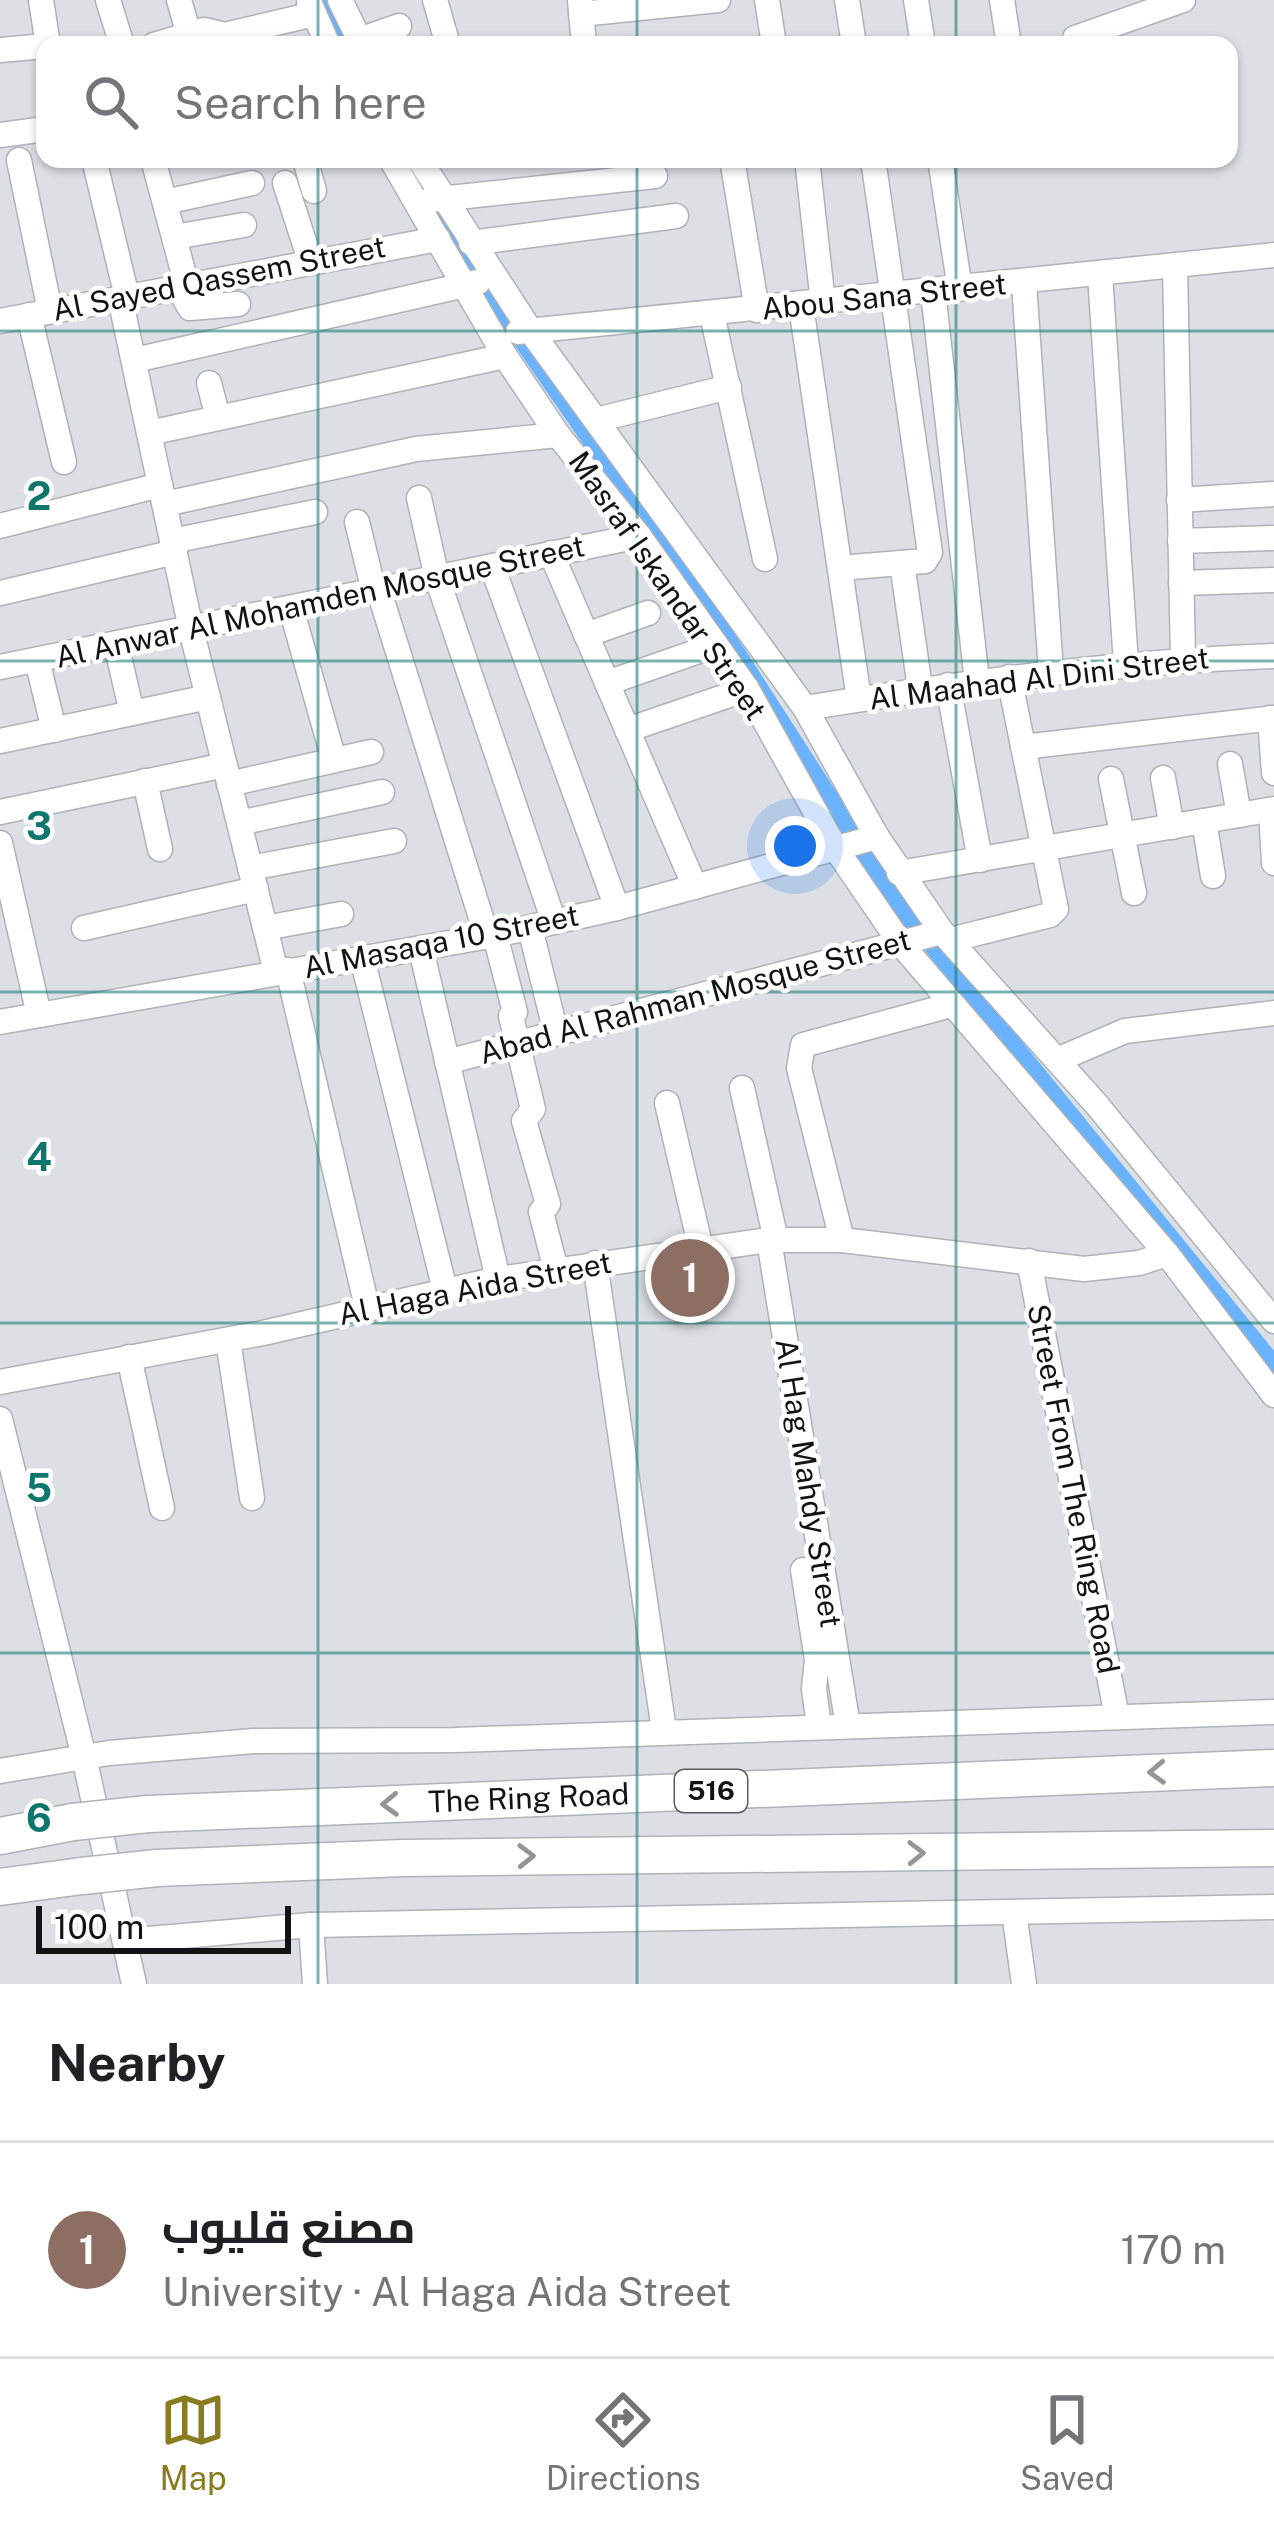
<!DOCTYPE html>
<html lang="en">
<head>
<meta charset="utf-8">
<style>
  :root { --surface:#fff; --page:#f6f6f6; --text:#202124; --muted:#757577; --line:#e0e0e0; --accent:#887b20 }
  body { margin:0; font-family:"Public Sans",Cairo,sans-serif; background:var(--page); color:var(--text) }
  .scale { position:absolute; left:36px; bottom:30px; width:255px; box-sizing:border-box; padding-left:12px; border:6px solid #121315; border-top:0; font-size:33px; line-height:42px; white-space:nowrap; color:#121315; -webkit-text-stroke:9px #fff; paint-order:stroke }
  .you { position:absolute; left:795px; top:846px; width:42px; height:42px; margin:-30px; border:9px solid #fff; border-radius:50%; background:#1a73e8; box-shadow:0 0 0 18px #1a73e833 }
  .badge { display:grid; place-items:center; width:78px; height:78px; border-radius:50%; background:var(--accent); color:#fff; font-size:39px; font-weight:700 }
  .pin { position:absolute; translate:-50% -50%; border:6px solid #fff; box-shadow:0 3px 12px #0006 }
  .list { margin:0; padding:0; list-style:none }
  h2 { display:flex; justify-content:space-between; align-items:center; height:156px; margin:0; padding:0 48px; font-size:51px }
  h2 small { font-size:39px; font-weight:400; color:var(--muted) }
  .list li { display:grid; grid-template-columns:78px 1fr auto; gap:36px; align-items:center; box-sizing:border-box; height:216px; padding:0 48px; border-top:3px solid var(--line) }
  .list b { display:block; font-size:45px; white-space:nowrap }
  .list p { margin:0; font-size:39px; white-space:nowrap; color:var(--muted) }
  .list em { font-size:39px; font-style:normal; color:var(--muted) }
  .icon { flex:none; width:66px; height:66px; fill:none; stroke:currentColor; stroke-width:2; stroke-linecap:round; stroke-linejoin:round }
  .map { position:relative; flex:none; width:1274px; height:1984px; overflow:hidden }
  .search { position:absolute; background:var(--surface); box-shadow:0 3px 9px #0004; left:36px; right:36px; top:36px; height:132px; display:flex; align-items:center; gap:30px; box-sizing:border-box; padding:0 42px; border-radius:24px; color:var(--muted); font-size:45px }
  .sheet { height:372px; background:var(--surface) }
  nav { display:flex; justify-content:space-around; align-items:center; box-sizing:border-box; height:168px; border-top:3px solid var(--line); background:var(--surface); font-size:33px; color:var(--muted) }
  nav a { display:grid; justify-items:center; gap:6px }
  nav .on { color:var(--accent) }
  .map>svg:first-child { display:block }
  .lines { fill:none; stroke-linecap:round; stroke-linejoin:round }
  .canal { stroke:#6bb2fc; stroke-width:18 }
  .minor-casing { stroke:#afb3b8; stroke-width:27 }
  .highway-casing { stroke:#afb3b8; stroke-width:39 }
  .minor { stroke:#fff; stroke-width:24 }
  .highway { stroke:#fff; stroke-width:36 }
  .highway-bridge-casing { stroke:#afb3b8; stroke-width:39; stroke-linecap:butt }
  .highway-bridge { stroke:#fff; stroke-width:36 }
  .oneway { stroke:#949596 }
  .grid { fill:none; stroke:#0f766e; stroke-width:3; stroke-opacity:0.55 }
  .labels { text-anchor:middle; stroke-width:9; stroke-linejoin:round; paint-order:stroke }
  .shield { fill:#fff; stroke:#595a5b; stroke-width:3 }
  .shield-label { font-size:27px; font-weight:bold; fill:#121315 }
  .street-label { font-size:30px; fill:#121315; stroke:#fff }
  .grid-label { font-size:39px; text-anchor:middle; font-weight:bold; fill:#0f766e; stroke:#fff; stroke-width:9; stroke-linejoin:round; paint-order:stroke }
</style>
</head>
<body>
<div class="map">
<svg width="1274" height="1984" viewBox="0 0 1274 1984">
  <rect width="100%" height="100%" fill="#dce0e5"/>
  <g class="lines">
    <g class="canal">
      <path d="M 322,0 L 340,45"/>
      <path d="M 432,210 L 716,621 L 896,901 L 1274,1365"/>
    </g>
    <defs>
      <g id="minor">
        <path d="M 41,0 L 48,45"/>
        <path d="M 108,0 L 122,45"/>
        <path d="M 179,0 L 189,35"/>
        <path d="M 340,0 L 362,45"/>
        <path d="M 435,0 L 448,45"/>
        <path d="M 580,0 L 584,45"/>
        <path d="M 767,0 L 774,45"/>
        <path d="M 847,0 L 854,45"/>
        <path d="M 916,0 L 923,45"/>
        <path d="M 1002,0 L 1009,45"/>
        <path d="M 309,2 L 328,45"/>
        <path d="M 581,14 L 718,0"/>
        <path d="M 1075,38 L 1183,0"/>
        <path d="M 359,40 L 399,26"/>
        <path d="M 154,45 L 204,30 L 225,35 L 314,14"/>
        <path d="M 0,50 L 45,46"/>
        <path d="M 0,135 L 45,129"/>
        <path d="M 94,159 L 127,297"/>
        <path d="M 153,159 L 187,286"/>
        <path d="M 305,159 L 314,191"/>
        <path d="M 391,159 L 505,356 L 558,435 L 639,536 L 747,689 L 836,849 L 901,944 L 1167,1254 L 1274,1395"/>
        <path d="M 419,159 L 530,330 L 805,708 L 877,837 L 942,932 L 1097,1105 L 1274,1321"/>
        <path d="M 732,159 L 757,310"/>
        <path d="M 807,159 L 823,303"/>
        <path d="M 940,159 L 960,289"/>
        <path d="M 19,160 L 50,311"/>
        <path d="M 285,183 L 311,263"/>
        <path d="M 430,200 L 655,176"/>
        <path d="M 165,202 L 252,183"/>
        <path d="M 174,237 L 244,225"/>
        <path d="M 471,243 L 676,216"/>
        <path d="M 1175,267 L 1183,659"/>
        <path d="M 1100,275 L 1126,664"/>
        <path d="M 1024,283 L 1051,672"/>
        <path d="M 178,287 L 190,308 L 238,304"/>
        <path d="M 933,292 L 977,681"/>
        <path d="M 120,298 L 191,629 L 276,972"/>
        <path d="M 801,306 L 859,699"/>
        <path d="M 712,314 L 765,559"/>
        <path d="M 29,315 L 64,462"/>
        <path d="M 0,321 L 438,239"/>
        <path d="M 518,332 L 1274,255"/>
        <path d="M 135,360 L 478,282"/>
        <path d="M 209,383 L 218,418"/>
        <path d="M 596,420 L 729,387"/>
        <path d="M 149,433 L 505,356"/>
        <path d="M 419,498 L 437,578 L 554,922"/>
        <path d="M 1179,500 L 1274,494"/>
        <path d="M 165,504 L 416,449 L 558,435"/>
        <path d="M 357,522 L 374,591"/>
        <path d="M 0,526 L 160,485"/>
        <path d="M 172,541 L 315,512"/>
        <path d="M 1180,541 L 1274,538"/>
        <path d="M 551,553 L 695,887"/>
        <path d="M 902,563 L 920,688"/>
        <path d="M 492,566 L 617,908"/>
        <path d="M 840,568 L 925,561 L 930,553 L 873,159"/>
        <path d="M 1181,583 L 1274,580"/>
        <path d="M 379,591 L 487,937"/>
        <path d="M 0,593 L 175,552"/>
        <path d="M 291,608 L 334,760"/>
        <path d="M 586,635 L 648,613"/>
        <path d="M 116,644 L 132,713"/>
        <path d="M 37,660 L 54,730"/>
        <path d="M 0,667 L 639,536"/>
        <path d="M 607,683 L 716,645"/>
        <path d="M 948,685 L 980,860"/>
        <path d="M 805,708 C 961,683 1116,662 1274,656"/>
        <path d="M 1270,718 L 1274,773"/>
        <path d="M 627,730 L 747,689"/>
        <path d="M 0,741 L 208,697"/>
        <path d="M 1023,747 L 1274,718"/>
        <path d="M 1230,764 L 1239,815"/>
        <path d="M 1163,778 L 1172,827"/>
        <path d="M 1111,779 L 1134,893"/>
        <path d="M 145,781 L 160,849"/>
        <path d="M 229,784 L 371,752"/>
        <path d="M 1271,810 L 1274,863"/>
        <path d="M 0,812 L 225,765"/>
        <path d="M 1204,821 L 1213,876"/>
        <path d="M 239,823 L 382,792"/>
        <path d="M 0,843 L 39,1015"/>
        <path d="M 250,868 L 394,841"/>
        <path d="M 899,873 L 1274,809"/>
        <path d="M 84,928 L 256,889"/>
        <path d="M 265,928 L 341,914"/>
        <path d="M 530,928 L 556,1033"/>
        <path d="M 495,935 L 515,1012 L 511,1016 L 533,1109 L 524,1121 L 548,1204 L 541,1212 L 556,1270"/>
        <path d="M 950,940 L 1050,915 L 1056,909 L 1009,677"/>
        <path d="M 421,949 L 498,1279"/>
        <path d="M 362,958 L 445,1290"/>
        <path d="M 288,970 L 367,1307"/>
        <path d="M 0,1022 L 495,935 L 617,908 L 877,837"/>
        <path d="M 1057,1060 L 1125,1031 L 1274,1013"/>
        <path d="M 447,1062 L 942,932"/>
        <path d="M 742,1088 L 776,1240"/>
        <path d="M 667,1103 L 701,1249"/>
        <path d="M 769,1240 L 848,1726"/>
        <path d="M 842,1240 L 799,1068 L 803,1045 L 951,1005"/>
        <path d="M 1029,1261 L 1117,1717"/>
        <path d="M 595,1263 L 664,1730"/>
        <path d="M 228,1340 L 252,1498"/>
        <path d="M 129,1357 L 162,1508"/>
        <path d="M 0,1382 L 263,1333 L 498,1279 L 769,1240 L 842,1240 L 1084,1269 L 1139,1263 L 1167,1254"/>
        <path d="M 0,1419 L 84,1757 L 134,1984"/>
        <path d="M 803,1570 L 817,1660 L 814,1689 L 819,1726"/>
        <path d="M 0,1771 L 109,1753 L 254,1741 L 455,1740 L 1274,1712"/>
        <path d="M 1014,1912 L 1024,1984"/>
        <path d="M 311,1925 L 315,1984"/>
        <path d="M 125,1941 L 311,1925 L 1274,1907"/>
      </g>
      <g id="highway">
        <path id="s1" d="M 148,1814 L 1274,1768"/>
        <path d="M 0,1836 L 73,1822"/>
        <path d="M 157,1868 L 403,1858 L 1274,1848"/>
        <path d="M 0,1887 L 82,1876"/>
      </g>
    </defs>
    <use href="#minor" class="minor-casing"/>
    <use href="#highway" class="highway-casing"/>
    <use href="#minor" class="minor"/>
    <use href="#highway" class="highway"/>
    <defs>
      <g id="highway-bridge">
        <path d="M 73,1822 L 148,1814"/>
        <path d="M 82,1876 L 157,1868"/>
      </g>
    </defs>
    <use href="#highway-bridge" class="highway-bridge-casing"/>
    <use href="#highway-bridge" class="highway-bridge"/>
  </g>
  <defs><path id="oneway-chevron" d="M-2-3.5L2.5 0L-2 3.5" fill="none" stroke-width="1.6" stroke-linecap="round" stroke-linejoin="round" transform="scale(3)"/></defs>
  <g class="oneway">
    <use href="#oneway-chevron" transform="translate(1157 1772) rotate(178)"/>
    <use href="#oneway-chevron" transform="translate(390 1804) rotate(178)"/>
    <use href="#oneway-chevron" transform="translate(916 1853) rotate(-1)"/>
    <use href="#oneway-chevron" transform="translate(526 1856) rotate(-1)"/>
  </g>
  <path class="grid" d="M 318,0 L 318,45M 637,0 L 637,45M 956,0 L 956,45M 318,159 L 318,1984M 637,159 L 637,1984M 956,159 L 956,1984M 0,331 L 1274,331M 0,661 L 1274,661M 0,992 L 1274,992M 0,1323 L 1274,1323M 0,1653 L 1274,1653"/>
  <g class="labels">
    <rect class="shield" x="675" y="1770" width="72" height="42" rx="9"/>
    <g class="shield-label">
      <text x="711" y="1800">516</text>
    </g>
    <g class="street-label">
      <text transform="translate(219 279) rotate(-11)" y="10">Al Sayed Qassem Street</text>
      <text transform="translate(884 297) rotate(-6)" y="10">Abou Sana Street</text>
      <text transform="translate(667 586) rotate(55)" y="10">Masraf Iskandar Street</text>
      <text transform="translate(320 602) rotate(-12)" y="10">Al Anwar Al Mohamden Mosque Street</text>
      <text transform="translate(1039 679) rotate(-7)" y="10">Al Maahad Al Dini Street</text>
      <text transform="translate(441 942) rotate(-11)" y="10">Al Masaqa 10 Street</text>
      <text transform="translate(695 997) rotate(-15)" y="10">Abad Al Rahman Mosque Street</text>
      <text transform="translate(475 1289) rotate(-11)" y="10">Al Haga Aida Street</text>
      <text transform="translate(808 1483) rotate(81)" y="10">Al Hag Mahdy Street</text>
      <text transform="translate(1073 1489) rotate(79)" y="10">Street From The Ring Road</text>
      <text dy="10" stroke="none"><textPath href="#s1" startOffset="381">The Ring Road</textPath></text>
    </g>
  </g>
  <g class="grid-label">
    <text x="39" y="510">2</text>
    <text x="39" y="840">3</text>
    <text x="39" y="1171">4</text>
    <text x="39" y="1502">5</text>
    <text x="39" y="1832">6</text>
  </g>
</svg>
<div class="scale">100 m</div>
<div class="you"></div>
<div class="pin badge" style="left:690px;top:1278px;background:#8d6e63">1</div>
<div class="search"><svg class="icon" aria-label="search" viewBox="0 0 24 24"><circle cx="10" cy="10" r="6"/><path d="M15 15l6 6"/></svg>Search here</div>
</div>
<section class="sheet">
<h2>Nearby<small></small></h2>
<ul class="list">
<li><span class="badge" style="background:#8d6e63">1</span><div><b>مصنع قليوب</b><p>University · Al Haga Aida Street</p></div><em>170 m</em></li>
</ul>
</section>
<nav>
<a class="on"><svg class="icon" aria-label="map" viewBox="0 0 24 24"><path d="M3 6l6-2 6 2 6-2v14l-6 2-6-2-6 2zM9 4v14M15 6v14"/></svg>Map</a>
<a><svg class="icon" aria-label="directions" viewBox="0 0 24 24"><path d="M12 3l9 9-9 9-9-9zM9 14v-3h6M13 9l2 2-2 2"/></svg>Directions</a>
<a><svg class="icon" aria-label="saved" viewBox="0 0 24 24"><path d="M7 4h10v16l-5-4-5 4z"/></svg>Saved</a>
</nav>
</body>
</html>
